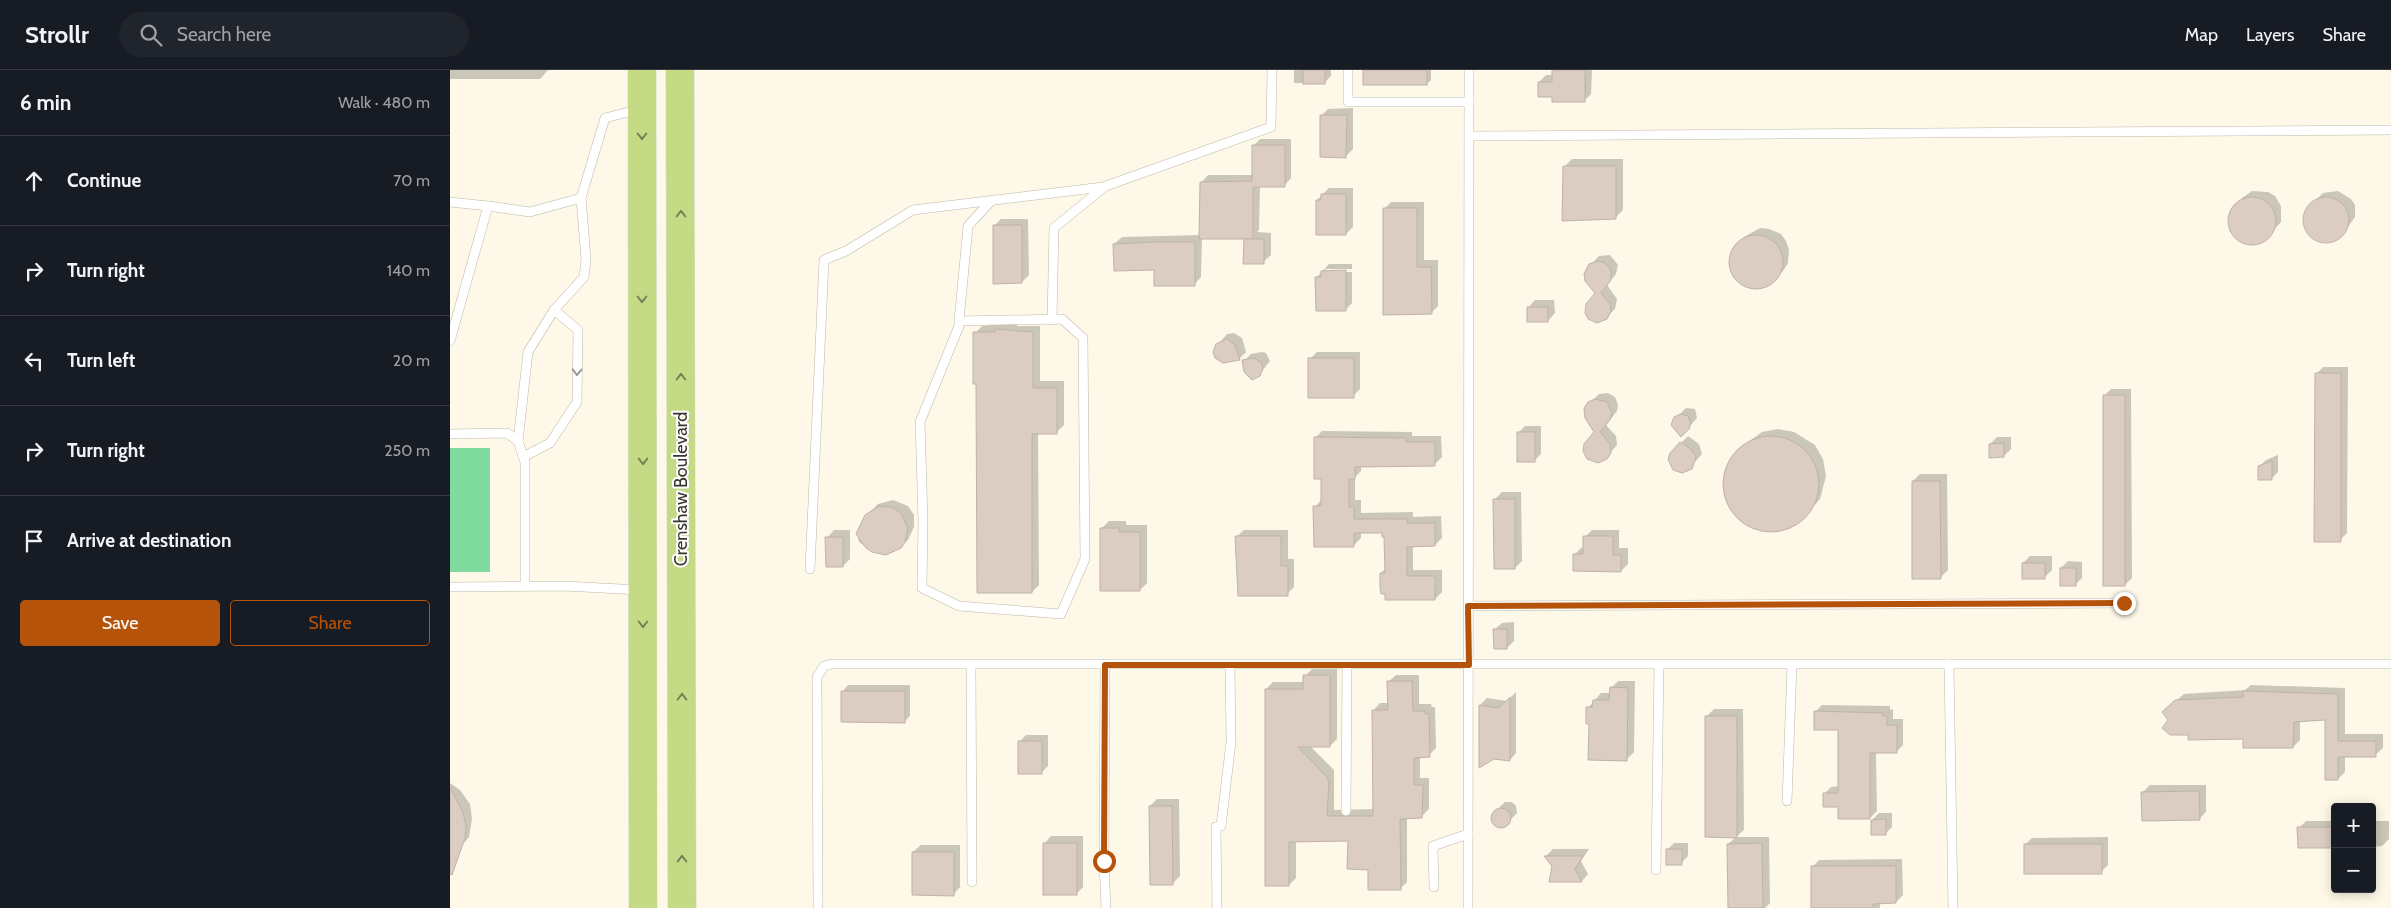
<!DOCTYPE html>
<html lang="en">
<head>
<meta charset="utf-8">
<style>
  :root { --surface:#171b24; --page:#20242c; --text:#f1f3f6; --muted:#9ea1a6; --line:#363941; --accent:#b45309 }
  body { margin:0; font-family:Cabin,sans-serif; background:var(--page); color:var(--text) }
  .controls { position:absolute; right:15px; bottom:15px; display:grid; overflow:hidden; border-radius:5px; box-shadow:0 2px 12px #0003 }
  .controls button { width:45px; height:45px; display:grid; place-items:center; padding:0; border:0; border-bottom:1px solid var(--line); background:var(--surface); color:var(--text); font:25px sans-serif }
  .stop { position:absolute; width:15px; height:15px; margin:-11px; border:4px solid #b45309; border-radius:50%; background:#fff }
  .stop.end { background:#b45309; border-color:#fff; box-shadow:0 1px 5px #0008 }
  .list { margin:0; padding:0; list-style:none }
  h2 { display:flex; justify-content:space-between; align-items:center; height:65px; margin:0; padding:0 20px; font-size:21px }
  h2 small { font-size:16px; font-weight:400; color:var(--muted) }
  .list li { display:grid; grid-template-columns:32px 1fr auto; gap:15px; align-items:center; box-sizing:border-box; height:90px; padding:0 20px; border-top:1px solid var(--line) }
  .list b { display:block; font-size:19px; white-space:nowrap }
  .list em { font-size:16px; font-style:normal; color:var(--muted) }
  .actions { display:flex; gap:10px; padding:15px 20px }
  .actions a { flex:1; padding:11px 0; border:1px solid var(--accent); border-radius:5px; text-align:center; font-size:18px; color:var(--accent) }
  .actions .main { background:var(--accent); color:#fff }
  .icon { flex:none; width:28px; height:28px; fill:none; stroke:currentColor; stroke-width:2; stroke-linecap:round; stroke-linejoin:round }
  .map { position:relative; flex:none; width:1941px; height:838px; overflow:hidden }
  header { display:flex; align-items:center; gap:30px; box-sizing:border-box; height:70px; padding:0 25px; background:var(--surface); border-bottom:1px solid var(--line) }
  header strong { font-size:24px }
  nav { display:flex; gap:28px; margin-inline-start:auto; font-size:18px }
  .search { width:350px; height:45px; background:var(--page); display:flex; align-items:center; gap:12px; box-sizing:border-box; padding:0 18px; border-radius:28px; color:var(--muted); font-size:19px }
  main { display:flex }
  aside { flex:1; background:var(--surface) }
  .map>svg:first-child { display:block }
  .water { fill:#80db9f }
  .shadow { fill:#0003; fill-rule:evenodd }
  .building { fill:#dbcdc1; stroke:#c0b2a6 }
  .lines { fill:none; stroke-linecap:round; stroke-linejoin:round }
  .service-casing { stroke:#bdb8a8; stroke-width:10 }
  .primary-casing { stroke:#dfdfde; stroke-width:29 }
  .service { stroke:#fff; stroke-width:9 }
  .primary { stroke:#c5da85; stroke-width:28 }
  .oneway { stroke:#778056 }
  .oneway2 { stroke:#9c9a97 }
  .route { stroke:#b45309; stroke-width:6 }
  .labels { text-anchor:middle; stroke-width:4; stroke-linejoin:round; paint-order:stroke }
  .street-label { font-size:18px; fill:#38362f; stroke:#fff }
</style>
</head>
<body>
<header>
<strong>Strollr</strong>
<div class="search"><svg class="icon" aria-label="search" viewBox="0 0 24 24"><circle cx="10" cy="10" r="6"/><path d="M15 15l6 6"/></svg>Search here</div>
<nav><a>Map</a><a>Layers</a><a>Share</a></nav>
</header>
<main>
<aside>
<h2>6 min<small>Walk · 480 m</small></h2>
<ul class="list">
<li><svg class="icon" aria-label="ahead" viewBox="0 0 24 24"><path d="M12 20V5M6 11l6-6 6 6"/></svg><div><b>Continue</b></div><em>70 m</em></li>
<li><svg class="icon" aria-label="right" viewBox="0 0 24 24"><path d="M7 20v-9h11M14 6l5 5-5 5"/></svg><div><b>Turn right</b></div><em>140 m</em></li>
<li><svg class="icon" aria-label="left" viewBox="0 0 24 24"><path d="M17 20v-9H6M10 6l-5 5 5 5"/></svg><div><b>Turn left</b></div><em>20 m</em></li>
<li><svg class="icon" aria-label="right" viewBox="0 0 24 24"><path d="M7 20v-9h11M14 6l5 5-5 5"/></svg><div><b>Turn right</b></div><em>250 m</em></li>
<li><svg class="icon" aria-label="arrive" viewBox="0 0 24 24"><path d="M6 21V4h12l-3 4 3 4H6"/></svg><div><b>Arrive at destination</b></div></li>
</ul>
<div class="actions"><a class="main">Save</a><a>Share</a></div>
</aside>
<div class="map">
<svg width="1941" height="838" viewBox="0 0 1941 838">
  <rect width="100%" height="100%" fill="#fdf8e7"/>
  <rect class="water" x="0" y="378" width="40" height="124"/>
  <g class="shadow">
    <path d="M 0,0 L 98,0 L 90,9 L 0,9 Z"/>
    <path d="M 844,0 L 881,0 L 881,6 L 874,13 L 844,13 Z"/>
    <path d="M 914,0 L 981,0 L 981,10 L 977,14 Z"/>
    <path d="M 1103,0 L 1142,0 L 1141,24 L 1134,31 L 1103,25 L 1089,12 L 1096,5 L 1103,5 Z"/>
    <path d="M 903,38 L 903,79 L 896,86 L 871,46 L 878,39 Z"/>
    <path d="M 810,69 L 841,69 L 841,108 L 834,116 L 810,116 L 809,160 L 807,162 L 821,163 L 821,185 L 813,192 L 797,167 L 752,167 L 751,207 L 744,215 L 705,199 L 664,174 L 672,167 L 751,165 L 751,113 L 758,105 L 803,105 L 803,76 Z"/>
    <path d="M 1122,89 L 1173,89 L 1173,140 L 1166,147 L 1115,96 Z"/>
    <path d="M 879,118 L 903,118 L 903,157 L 896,164 L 867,130 Z"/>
    <path d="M 1802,121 L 1818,122 L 1825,126 L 1831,136 L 1831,152 L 1813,171 L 1801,174 L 1793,172 L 1784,165 L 1780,158 L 1780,142 L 1792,128 Z"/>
    <path d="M 1888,121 L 1901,129 L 1905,135 L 1905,147 L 1890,168 L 1883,171 L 1872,172 L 1864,169 L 1857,161 L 1854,146 L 1857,139 L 1873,123 Z"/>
    <path d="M 941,132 L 974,132 L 974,190 L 988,190 L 988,236 L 981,243 L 934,139 Z"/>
    <path d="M 551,149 L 578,149 L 579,205 L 572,212 L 544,156 Z"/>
    <path d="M 1310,158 L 1319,159 L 1331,164 L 1336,171 L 1339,180 L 1338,193 L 1333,201 L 1318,214 L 1310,217 L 1296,216 L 1289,211 L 1280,195 L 1281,187 L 1287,174 L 1294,167 Z"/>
    <path d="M 1160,185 L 1168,195 L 1166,204 L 1157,215 L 1167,229 L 1165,239 L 1151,252 L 1141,250 L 1146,223 L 1136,200 L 1149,186 Z"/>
    <path d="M 879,194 L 902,194 L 902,233 L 895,240 L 867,207 ZM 876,199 L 902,199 L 902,202 L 874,202 Z"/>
    <path d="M 1085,230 L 1104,230 L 1105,243 L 1098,251 L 1078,238 Z"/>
    <path d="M 567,253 L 567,256 L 590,256 L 590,311 L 614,311 L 614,355 L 607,362 L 588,362 L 589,515 L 582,522 L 528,313 L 525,263 L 532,256 Z"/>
    <path d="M 784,263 L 792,268 L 796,282 L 789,289 L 765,278 L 777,264 Z"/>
    <path d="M 812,282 L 816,283 L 820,291 L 809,305 L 794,291 L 801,284 Z"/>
    <path d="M 867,282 L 910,282 L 910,319 L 903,326 L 860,289 Z"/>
    <path d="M 1873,297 L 1898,297 L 1897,463 L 1890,470 L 1866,304 Z"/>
    <path d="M 1661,319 L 1681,319 L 1682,508 L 1675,515 L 1654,326 Z"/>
    <path d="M 1158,323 L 1165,327 L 1168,335 L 1167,341 L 1156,355 L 1166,366 L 1167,375 L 1156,388 L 1146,362 L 1141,332 L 1149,324 Z"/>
    <path d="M 1236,338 L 1245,339 L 1247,348 L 1238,358 L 1223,351 Z"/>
    <path d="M 1075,356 L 1091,356 L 1091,384 L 1084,391 L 1068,363 Z"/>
    <path d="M 1328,359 L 1344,362 L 1365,375 L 1373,389 L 1376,406 L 1370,429 L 1359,442 L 1337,458 L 1321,461 L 1305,458 L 1285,444 L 1277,430 L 1274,414 L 1280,391 L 1290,378 L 1312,362 Z"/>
    <path d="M 872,361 L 962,362 L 962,366 L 991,366 L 992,387 L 985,394 L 911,396 L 911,401 L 905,407 L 905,430 L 911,430 L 911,443 L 963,442 L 963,447 L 991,446 L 992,468 L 985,475 L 963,476 L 963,500 L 992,500 L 992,522 L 985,529 L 931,503 L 936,498 L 935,466 L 933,462 L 911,462 L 911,468 L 904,475 L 865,437 L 872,429 L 872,407 L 865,368 Z"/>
    <path d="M 1238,366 L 1249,374 L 1252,384 L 1238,400 L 1231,373 Z"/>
    <path d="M 1547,367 L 1561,367 L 1561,379 L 1554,386 L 1540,374 Z"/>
    <path d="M 1828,385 L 1828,402 L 1821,409 L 1809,397 L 1816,390 Z"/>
    <path d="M 1470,404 L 1497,404 L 1498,500 L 1491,507 L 1463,411 Z"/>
    <path d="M 1052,422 L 1071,422 L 1072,491 L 1065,498 L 1045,429 Z"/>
    <path d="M 443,430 L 458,436 L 464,445 L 464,457 L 458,470 L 450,477 L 423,481 L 409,472 L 407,463 L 412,451 L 428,434 Z"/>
    <path d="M 659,451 L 676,451 L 676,455 L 697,455 L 697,513 L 690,520 L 652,458 Z"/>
    <path d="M 384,460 L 400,460 L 400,489 L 393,496 L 377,468 Z"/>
    <path d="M 794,460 L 838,460 L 838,489 L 844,489 L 844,517 L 837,524 L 786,467 Z"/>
    <path d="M 1142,460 L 1169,460 L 1169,478 L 1178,478 L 1178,494 L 1171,501 L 1124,485 L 1131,478 L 1135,478 L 1135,467 Z"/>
    <path d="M 1580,486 L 1602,486 L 1602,500 L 1595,507 L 1573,493 Z"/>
    <path d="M 1618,491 L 1632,492 L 1632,508 L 1625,515 L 1611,498 Z"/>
    <path d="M 1064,552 L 1064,571 L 1057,578 L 1044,560 L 1052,553 Z"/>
    <path d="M 862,599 L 887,599 L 887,669 L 880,676 L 860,676 L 884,700 L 884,740 L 925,739 L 923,641 L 930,633 L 939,633 L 938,612 L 946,605 L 969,605 L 969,634 L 981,634 L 982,637 L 985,637 L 986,678 L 979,685 L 970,686 L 970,708 L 979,708 L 979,739 L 972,746 L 957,747 L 957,812 L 950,819 L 919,799 L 899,770 L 846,770 L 846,808 L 839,815 L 816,619 L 823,612 L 855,612 L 855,606 Z"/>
    <path d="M 1168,611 L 1185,611 L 1184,682 L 1177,689 L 1140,653 L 1138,638 L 1151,623 L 1161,623 L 1161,618 Z"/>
    <path d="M 398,615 L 460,615 L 460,646 L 454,652 L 393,621 Z"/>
    <path d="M 1801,615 L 1895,618 L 1895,664 L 1933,664 L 1933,678 L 1925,685 L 1895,685 L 1895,702 L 1888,709 L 1876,648 L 1850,650 L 1850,670 L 1843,677 L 1794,668 L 1739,664 L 1719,650 L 1721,635 L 1734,624 L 1795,620 Z"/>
    <path d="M 1066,622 L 1066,683 L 1060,690 L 1030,635 L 1037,628 L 1057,631 Z"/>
    <path d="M 1372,635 L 1440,636 L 1440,640 L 1443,639 L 1443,649 L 1453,649 L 1453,675 L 1446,682 L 1426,682 L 1427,741 L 1420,748 L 1389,736 L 1374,724 L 1381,717 L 1390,716 L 1389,658 L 1365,642 Z"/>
    <path d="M 1264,639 L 1293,639 L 1294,760 L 1286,767 L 1319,767 L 1320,833 L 1315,838 L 1279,838 L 1278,774 L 1286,767 L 1257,646 Z"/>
    <path d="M 576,665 L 598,665 L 598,696 L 591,703 L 569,672 Z"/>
    <path d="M 0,713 L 10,720 L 20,734 L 22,749 L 19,767 L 0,789 Z"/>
    <path d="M 1700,715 L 1756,715 L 1756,742 L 1749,749 L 1693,722 Z"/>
    <path d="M 707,729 L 729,729 L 730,806 L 723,813 L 700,736 Z"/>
    <path d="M 1055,732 L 1062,732 L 1066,736 L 1067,743 L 1055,755 L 1048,756 L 1043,751 L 1043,744 Z"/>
    <path d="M 1429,743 L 1442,743 L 1442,757 L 1435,764 L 1422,750 Z"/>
    <path d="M 1856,751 L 1885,751 L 1885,777 L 1849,758 Z"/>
    <path d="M 1922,751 L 1939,751 L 1939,769 L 1932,776 L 1922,777 Z"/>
    <path d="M 601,766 L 633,766 L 633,817 L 626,824 L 594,774 Z"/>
    <path d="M 1658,767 L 1658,795 L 1651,802 L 1575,775 L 1582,768 Z"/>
    <path d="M 1224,773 L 1238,773 L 1238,786 L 1231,793 L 1217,780 Z"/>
    <path d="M 471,775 L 510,775 L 510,817 L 503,825 L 463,782 Z"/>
    <path d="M 1103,779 L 1139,779 L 1131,791 L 1138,804 L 1132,811 L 1100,811 L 1103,796 L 1096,786 Z"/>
    <path d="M 1452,789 L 1453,825 L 1446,832 L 1430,832 L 1430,838 L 1362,838 L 1362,797 L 1369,790 Z"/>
  </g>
  <g class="building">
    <rect x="853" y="0" width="22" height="14"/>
    <rect x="913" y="0" width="64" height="15"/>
    <path d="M 1102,0 L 1135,0 L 1135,32 L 1102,32 L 1102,27 L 1088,27 L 1088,12 L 1102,12 Z"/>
    <path d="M 870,45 L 897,45 L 896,88 L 870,87 Z"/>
    <path d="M 802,75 L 835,75 L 835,117 L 803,117 L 803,169 L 749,169 L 750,112 L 802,111 Z"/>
    <path d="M 1113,96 L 1166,96 L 1166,149 L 1112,151 Z"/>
    <path d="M 871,124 L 896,124 L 896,165 L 866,165 L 866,130 L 871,130 Z"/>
    <circle cx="1876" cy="150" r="23"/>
    <circle cx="1802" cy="151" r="24"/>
    <path d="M 933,138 L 967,138 L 967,197 L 981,197 L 982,244 L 933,245 Z"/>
    <path d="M 543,155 L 572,155 L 572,213 L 543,214 Z"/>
    <circle cx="1306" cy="192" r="27"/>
    <path d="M 794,169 L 814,169 L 814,194 L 793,194 Z"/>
    <path d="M 704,172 L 745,172 L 745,216 L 704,216 L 704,200 L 664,201 L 663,174 Z"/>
    <path d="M 1148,191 L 1155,193 L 1161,200 L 1161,210 L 1151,223 L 1160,234 L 1161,241 L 1157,249 L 1147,253 L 1138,249 L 1135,243 L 1136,234 L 1145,223 L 1135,211 L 1134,204 L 1139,194 Z"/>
    <path d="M 896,200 L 896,241 L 866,241 L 865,207 L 871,207 L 871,201 Z"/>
    <rect x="1077" y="237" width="21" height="15"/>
    <path d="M 545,259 L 583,262 L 583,318 L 607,318 L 607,364 L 582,364 L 582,523 L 527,523 L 526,314 L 523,314 L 523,262 L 545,262 Z"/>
    <path d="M 777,269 L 785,275 L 790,290 L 773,293 L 765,288 L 763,282 L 766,274 Z"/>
    <path d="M 804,288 L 811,292 L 813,298 L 810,306 L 802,310 L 794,302 L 792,290 Z"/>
    <rect x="858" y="288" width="46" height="40"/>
    <path d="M 1865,303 L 1891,303 L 1891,472 L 1864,472 Z"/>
    <rect x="1653" y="325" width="22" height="191"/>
    <path d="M 1145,329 L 1157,332 L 1162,343 L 1160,350 L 1150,362 L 1160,374 L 1161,383 L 1157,389 L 1148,393 L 1137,389 L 1133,381 L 1134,374 L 1144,362 L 1135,348 L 1134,338 L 1138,332 Z"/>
    <path d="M 1231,344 L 1238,346 L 1241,353 L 1239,359 L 1231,367 L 1221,355 L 1224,347 Z"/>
    <rect x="1067" y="362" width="18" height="30"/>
    <circle cx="1321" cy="414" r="48"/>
    <path d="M 864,367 L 956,368 L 956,372 L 985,372 L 985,396 L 905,397 L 905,409 L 899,409 L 899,437 L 904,437 L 904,449 L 957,449 L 957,453 L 985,453 L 985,476 L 957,477 L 957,506 L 985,506 L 985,530 L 935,530 L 935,524 L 931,524 L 930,517 L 930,503 L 935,503 L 934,467 L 932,467 L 932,463 L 904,463 L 904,477 L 864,477 L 863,436 L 871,436 L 871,409 L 864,409 Z"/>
    <path d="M 1230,372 L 1241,379 L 1246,387 L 1242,399 L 1232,403 L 1223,400 L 1218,389 L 1220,383 Z"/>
    <path d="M 1554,373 L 1554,387 L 1539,388 L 1539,374 Z"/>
    <path d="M 1822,391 L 1822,410 L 1808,410 L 1808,396 Z"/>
    <path d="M 1462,411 L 1490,411 L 1491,509 L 1462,509 Z"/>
    <path d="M 1043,429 L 1065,429 L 1065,499 L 1044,499 Z"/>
    <path d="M 429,436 L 441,437 L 451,443 L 458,458 L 455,472 L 451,478 L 436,485 L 422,482 L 416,478 L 406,464 L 415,445 Z"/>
    <path d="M 650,458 L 669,458 L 669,462 L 690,462 L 690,521 L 650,521 Z"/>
    <path d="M 785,466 L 831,466 L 831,496 L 838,496 L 838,526 L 788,526 Z"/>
    <path d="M 1133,466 L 1163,466 L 1163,485 L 1171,485 L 1171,502 L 1123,501 L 1123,484 L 1133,484 Z"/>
    <path d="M 375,467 L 393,467 L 393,497 L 376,497 Z"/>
    <rect x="1572" y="493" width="23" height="16"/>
    <rect x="1610" y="498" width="16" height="18"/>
    <path d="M 1043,559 L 1057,559 L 1057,579 L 1044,579 Z"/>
    <path d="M 853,605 L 880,605 L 880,677 L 848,677 L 877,707 L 879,712 L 877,746 L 923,746 L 922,640 L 938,640 L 937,611 L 962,611 L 963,641 L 975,641 L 975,644 L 979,644 L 980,687 L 964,688 L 964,715 L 973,715 L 972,748 L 950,749 L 951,820 L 918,820 L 918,800 L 897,799 L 898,771 L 839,772 L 839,816 L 815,816 L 815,619 L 853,619 Z"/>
    <path d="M 1160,617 L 1178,618 L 1177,691 L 1138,690 L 1139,654 L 1136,654 L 1136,637 L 1142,637 L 1143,630 L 1159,630 Z"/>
    <path d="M 391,621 L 455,621 L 455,653 L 391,652 Z"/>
    <path d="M 1793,621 L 1888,624 L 1888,671 L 1926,671 L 1926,687 L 1888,687 L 1888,710 L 1875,710 L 1875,650 L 1844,652 L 1843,678 L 1793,678 L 1793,669 L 1738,670 L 1738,665 L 1720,665 L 1712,658 L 1718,650 L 1712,642 L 1725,630 L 1793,627 Z"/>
    <path d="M 1060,627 L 1060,691 L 1044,689 L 1029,698 L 1029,635 L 1049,638 Z"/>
    <path d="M 1364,641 L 1433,643 L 1433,646 L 1437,646 L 1437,655 L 1447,655 L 1447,683 L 1420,683 L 1420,749 L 1388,749 L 1388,737 L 1373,737 L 1373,723 L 1388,723 L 1388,660 L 1364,660 Z"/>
    <path d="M 1255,646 L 1287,646 L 1287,768 L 1255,767 Z"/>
    <rect x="568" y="671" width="24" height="33"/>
    <path d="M 0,718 L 13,742 L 16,756 L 15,768 L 2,805 L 0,804 Z"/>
    <path d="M 1749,721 L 1750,750 L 1692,751 L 1691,722 Z"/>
    <path d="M 699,736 L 722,736 L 723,815 L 700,815 Z"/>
    <circle cx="1051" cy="748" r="10"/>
    <path d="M 1436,749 L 1436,765 L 1421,765 L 1421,750 Z"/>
    <path d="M 1847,757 L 1885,757 L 1885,778 L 1848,778 Z"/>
    <rect x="593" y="773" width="34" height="52"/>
    <path d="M 1312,773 L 1313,838 L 1278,838 L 1277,774 Z"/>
    <rect x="1574" y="774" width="78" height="30"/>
    <rect x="1216" y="779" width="16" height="16"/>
    <path d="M 462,782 L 504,782 L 504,826 L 462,825 Z"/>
    <path d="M 1094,786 L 1133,786 L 1125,799 L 1132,812 L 1099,812 L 1102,796 Z"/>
    <path d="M 1361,796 L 1446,796 L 1446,833 L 1423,834 L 1423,838 L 1361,838 Z"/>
  </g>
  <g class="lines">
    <defs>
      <g id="service">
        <path d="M 898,0 L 898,32 L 1019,32"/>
        <path d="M 1019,66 L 1941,60"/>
        <path d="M 0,132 L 38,136 L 0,271"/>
        <path d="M 38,136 L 80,142 L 131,128"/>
        <path d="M 602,250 L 604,158 L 653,118"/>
        <path d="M 509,251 L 612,249 L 633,268 L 635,489 L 611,544 L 509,536 L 472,518 L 473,450 L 470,352 L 509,256 L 509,251 L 518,156 L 541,131"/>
        <path d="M 0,364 L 57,363 L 68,371 L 75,392 L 75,516"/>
        <path d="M 68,371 L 78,282 L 104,240 L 134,207 L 136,189 L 131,128 L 155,48 L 190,39"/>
        <path d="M 73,387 L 100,373 L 127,332 L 128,260 L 104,240"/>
        <path d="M 360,499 L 374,190 L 396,181 L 463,140 L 653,117 L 821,57 L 822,0"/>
        <path d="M 0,517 L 114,516 L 190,520"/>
        <path d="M 1018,536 L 1674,533"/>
        <path d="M 1499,594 L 1503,838"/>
        <path d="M 521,595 L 522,812"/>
        <path d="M 655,595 L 654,791 L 656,838"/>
        <path d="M 1337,731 L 1342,595"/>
        <path d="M 896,741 L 897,595"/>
        <path d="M 1206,800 L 1209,595"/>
        <path d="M 984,817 L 983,776 L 1018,764"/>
        <path d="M 368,838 L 367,607 L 374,596 L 382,594 L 1941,594"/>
        <path d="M 767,838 L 766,757 L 771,756 L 781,672 L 780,595"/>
        <path d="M 1018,838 L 1019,0"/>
      </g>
      <g id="primary">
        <path d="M 192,0 L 193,838"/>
        <path d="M 230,0 L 232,838"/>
      </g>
    </defs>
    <use href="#service" class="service-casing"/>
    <use href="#primary" class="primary-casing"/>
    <use href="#service" class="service"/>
    <use href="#primary" class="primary"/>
  </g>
  <defs><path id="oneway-chevron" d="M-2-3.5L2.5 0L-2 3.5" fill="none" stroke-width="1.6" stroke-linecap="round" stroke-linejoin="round" transform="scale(1.25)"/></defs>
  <g class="oneway">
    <use href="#oneway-chevron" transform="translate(192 66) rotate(90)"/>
    <use href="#oneway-chevron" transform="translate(231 144) rotate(-90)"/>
    <use href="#oneway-chevron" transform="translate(192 229) rotate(90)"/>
    <use href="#oneway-chevron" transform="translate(231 307) rotate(-90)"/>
    <use href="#oneway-chevron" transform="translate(193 391) rotate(90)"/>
    <use href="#oneway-chevron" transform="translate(193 554) rotate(90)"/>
    <use href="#oneway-chevron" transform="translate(232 627) rotate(-90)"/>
    <use href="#oneway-chevron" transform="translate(232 789) rotate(-90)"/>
  </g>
  <use class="oneway2" href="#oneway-chevron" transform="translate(127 302) rotate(91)"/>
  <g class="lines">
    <path class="route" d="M 654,791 L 655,595 L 1019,595 L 1018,536 L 1674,533"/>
  </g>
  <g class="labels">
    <g class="street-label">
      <text transform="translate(231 419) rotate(-90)" y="6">Crenshaw Boulevard</text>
    </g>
  </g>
</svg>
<div class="controls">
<button>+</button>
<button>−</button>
</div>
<div class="stop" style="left:654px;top:791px"></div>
<div class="stop end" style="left:1674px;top:533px"></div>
</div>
</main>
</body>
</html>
